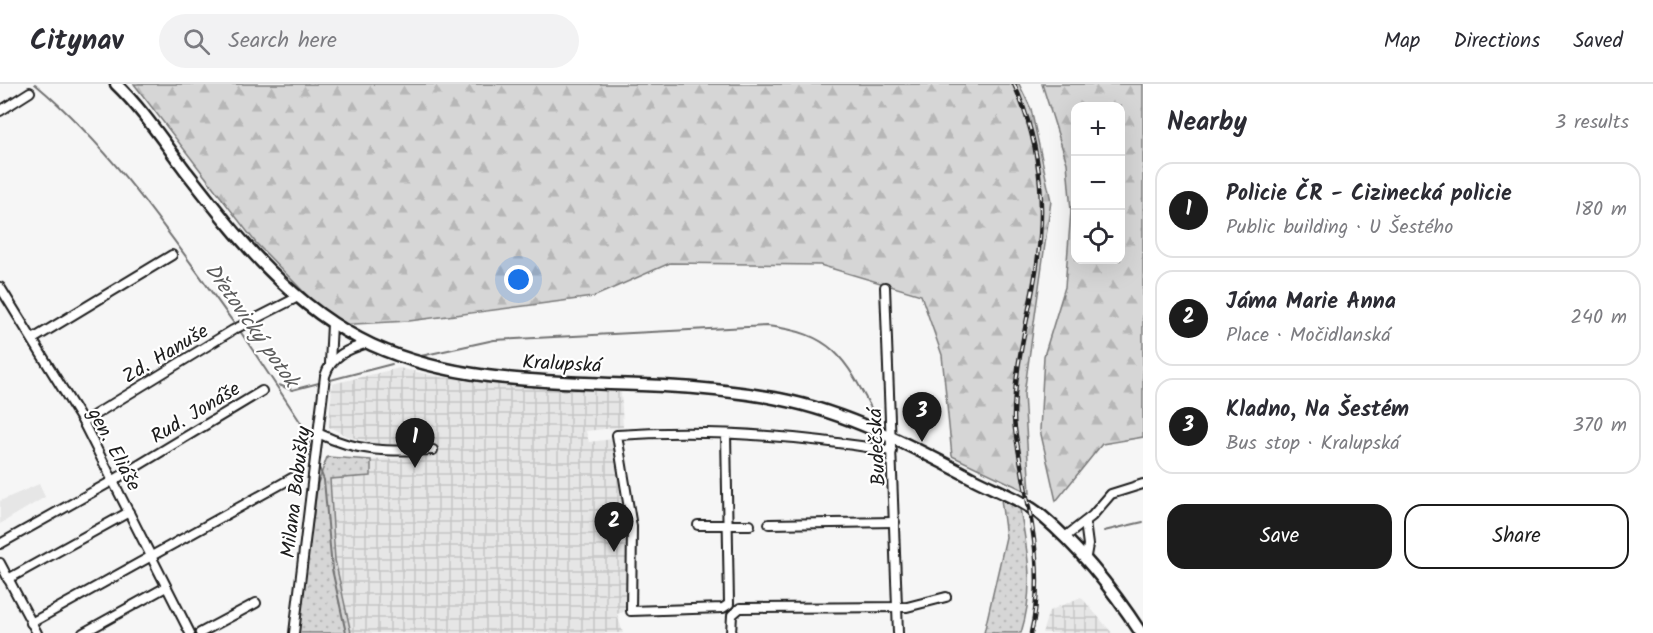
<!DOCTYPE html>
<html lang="en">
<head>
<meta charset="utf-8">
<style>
  :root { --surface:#fff; --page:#f2f2f3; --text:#2b2b33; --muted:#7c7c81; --line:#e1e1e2; --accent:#1c1c1c }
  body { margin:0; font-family:Kalam,sans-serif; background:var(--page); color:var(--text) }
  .controls { position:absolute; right:18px; top:18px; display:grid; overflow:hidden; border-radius:12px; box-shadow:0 6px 24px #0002 }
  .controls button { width:54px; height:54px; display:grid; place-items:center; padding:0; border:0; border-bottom:2px solid var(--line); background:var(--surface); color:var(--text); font:30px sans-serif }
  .you { position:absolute; left:519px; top:196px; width:21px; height:21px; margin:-15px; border:4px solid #fff; border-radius:50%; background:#1a73e8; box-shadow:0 0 0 9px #1a73e833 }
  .badge { display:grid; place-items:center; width:39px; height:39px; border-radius:50%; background:var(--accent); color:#fff; font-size:20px; font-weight:700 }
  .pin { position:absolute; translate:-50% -50px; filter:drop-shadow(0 2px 3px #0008) }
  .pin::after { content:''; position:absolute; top:32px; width:21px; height:18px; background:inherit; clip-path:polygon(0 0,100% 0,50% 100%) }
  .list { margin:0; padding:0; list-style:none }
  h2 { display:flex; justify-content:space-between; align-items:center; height:78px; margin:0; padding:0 24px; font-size:26px }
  h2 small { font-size:20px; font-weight:400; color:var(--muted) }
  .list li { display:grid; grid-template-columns:39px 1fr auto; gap:18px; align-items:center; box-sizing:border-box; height:96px; margin:0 12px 12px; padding:0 12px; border:2px solid var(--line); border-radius:18px }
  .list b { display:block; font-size:22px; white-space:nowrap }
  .list p { margin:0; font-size:20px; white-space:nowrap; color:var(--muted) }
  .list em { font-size:20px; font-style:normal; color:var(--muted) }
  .actions { display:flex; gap:12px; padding:18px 24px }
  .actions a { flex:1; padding:14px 0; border:2px solid var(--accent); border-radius:18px; text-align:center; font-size:21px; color:var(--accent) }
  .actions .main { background:var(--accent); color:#fff }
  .icon { flex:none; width:33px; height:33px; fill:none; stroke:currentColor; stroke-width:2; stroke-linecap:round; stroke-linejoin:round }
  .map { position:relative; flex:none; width:1143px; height:549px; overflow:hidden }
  header { display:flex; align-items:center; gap:36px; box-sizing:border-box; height:84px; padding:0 30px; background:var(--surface); border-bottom:2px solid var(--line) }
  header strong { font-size:28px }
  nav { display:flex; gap:33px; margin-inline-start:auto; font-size:21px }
  .search { width:420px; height:54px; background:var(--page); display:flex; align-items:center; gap:15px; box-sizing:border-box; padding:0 21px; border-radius:33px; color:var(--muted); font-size:22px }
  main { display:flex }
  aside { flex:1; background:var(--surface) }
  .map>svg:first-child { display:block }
  .built { fill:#e6e6e6 }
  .industrial { fill:url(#industrial-grid) }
  .grass { fill:url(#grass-dots); stroke:#797979; stroke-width:1.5 }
  .forest { fill:url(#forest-firs); stroke:#797979; stroke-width:1.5; fill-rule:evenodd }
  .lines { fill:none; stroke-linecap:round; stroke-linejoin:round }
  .stream { stroke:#727272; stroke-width:2 }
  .minor-casing { stroke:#1c1c1c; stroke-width:12 }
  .secondary-casing { stroke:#1c1c1c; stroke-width:15 }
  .minor { stroke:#fff; stroke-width:8 }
  .secondary { stroke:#fff; stroke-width:10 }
  .rail-casing { stroke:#1c1c1c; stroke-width:4.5 }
  .rail { stroke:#fff; stroke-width:2; stroke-dasharray:7; stroke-linecap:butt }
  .labels { text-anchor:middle; stroke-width:4.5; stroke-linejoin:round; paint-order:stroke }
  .street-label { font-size:20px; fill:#1c1c1c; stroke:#fff }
  .water-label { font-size:21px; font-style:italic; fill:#5d5d5d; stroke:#fff }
</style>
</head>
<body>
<header>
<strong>Citynav</strong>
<div class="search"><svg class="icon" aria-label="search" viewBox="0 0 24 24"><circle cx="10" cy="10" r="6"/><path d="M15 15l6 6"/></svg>Search here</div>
<nav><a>Map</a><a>Directions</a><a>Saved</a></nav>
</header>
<main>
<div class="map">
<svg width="1143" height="549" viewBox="0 0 1143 549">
  <defs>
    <pattern id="industrial-grid" width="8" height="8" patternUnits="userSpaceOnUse" patternTransform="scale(1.5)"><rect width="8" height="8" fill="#e6e6e6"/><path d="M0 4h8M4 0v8" fill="none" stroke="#c5c5c5"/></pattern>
    <pattern id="grass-dots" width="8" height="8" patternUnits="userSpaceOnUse" patternTransform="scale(1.5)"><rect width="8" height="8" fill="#d6d6d6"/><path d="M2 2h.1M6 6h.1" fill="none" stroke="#b7b7b7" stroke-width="1.8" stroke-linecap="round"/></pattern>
    <pattern id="forest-firs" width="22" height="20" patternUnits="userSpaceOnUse" patternTransform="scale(1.5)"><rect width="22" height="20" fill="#d6d6d6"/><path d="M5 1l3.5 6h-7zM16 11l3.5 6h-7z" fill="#b7b7b7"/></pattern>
  </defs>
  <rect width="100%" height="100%" fill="#f6f6f6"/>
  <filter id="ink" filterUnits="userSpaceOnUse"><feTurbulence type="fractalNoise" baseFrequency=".0167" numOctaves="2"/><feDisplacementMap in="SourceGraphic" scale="12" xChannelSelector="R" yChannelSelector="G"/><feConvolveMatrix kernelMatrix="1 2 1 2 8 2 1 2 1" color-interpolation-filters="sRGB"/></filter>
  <g filter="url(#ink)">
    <path class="built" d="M 39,400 L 45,413 L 0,440 L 0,417 Z"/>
    <g class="industrial">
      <path d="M 399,284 L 440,293 L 561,305 L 621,308 L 623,343 L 586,347 L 589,358 L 613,355 L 626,445 L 627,527 L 617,530 L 623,549 L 351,549 L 335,476 L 330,395 L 370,392 L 371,376 L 433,372 L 433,366 L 431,355 L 381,361 L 347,352 L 329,343 L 332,300 Z"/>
      <path d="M 1081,513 L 1112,549 L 1042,549 L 1049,527 Z"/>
    </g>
    <g class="grass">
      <path d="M 327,373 L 371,376 L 371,392 L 330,395 L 335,476 L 351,549 L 297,549 L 318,399 Z"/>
      <path d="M 1001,415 L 1020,425 C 1028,470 1035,504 1021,549 L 984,549 L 1006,453 Z"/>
    </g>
    <g class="forest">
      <path d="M 134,0 L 1019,0 L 1031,25 L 1051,117 L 1024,310 L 1030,409 L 952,372 L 942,271 L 921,211 L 820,181 L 670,179 L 593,213 L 409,237 L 336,241 L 256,159 Z"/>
      <path d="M 1042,0 L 1143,0 L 1143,353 L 1102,360 L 1056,417 L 1040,346 L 1044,272 L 1065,203 L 1071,127 L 1067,79 ZM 1120,22 L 1120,176 L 1076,176 L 1076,22 Z"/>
    </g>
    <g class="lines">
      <g class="stream">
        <path d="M 35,0 C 115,67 175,158 236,242"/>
        <path d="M 240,247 L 301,339 L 312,367"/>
        <path d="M 421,272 L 494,256 L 767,242 C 831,249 845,273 872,326"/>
        <path d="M 279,301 L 292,306 L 392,280"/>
        <path d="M 318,381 L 324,396 L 332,485 L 346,549"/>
        <path d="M 1104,447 L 1143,438"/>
      </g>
      <defs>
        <g id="minor">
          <path d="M 0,27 L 30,8"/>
          <path d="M 0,203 L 83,338 L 190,549"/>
          <path d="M 885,203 L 898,549"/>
          <path d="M 33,255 L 172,171"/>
          <path d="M 330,279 L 332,240"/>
          <path d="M 83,338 L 233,246 L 298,213"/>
          <path d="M 320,350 C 359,369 391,367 433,366"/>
          <path d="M 726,350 L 729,520 L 723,524 L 631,527 L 632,443 L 617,351 C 709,345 802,352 892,367"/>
          <path d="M 1085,438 L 1088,461 L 1086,472"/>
          <path d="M 769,440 L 895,438"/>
          <path d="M 698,441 L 750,441"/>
          <path d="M 1065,453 L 1092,432 L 1111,410 L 1143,400"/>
          <path d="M 0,460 L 114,396 L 262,307"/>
          <path d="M 0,479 L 37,549"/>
          <path d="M 8,495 L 129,428"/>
          <path d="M 31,539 L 292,394"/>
          <path d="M 83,549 L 166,503"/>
          <path d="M 200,549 L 256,519"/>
          <path d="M 294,549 L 325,292 C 331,272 348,265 368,259"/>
          <path d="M 731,549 L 732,531 L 740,524 L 907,523 L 946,513"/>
        </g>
        <path id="secondary" d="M 116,0 C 143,26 163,57 185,86 C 238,154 292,224 372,261 C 462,302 566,297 663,302 C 702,304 741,308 779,315 C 846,328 912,362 972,394 C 995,406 1023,416 1042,432 C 1082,466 1113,506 1141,549"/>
      </defs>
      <use href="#minor" class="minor-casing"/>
      <use href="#secondary" class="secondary-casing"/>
      <use href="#minor" class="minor"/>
      <use href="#secondary" class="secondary"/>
      <defs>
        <path id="rail" d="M 1014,0 C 1044,67 1047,133 1033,204 C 1025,247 1014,290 1014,334 C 1015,353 1020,373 1023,392 C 1033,444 1044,496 1031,549"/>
      </defs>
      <use href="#rail" class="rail-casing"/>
      <use href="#rail" class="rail"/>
    </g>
  </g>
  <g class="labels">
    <g class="street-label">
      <text transform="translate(165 269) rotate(-31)" y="7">Zd. Hanuše</text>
      <text transform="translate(562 279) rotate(3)" y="7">Kralupská</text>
      <text transform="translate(195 328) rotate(-31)" y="7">Rud. Jonáše</text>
      <text transform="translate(876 363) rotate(-93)" y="7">Budečská</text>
      <text transform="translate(115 365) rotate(62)" y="7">gen. Eliáše</text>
      <text transform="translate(295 408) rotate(-83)" y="7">Milana Babušky</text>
    </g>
    <g class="water-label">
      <text transform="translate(252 241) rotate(55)" y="7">Dřetovický potok</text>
    </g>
  </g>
</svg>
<div class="controls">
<button>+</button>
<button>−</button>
<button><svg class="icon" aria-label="locate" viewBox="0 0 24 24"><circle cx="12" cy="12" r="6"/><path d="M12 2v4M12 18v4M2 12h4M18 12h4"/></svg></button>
</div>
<div class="you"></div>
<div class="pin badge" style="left:415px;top:384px">1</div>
<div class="pin badge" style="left:614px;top:468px">2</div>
<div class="pin badge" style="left:922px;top:358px">3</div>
</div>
<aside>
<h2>Nearby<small>3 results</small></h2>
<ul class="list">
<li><span class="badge">1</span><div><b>Policie ČR - Cizinecká policie</b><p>Public building · U Šestého</p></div><em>180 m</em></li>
<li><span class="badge">2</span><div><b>Jáma Marie Anna</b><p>Place · Močidlanská</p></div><em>240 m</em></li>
<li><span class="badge">3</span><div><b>Kladno, Na Šestém</b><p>Bus stop · Kralupská</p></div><em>370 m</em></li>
</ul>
<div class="actions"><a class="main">Save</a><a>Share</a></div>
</aside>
</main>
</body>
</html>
